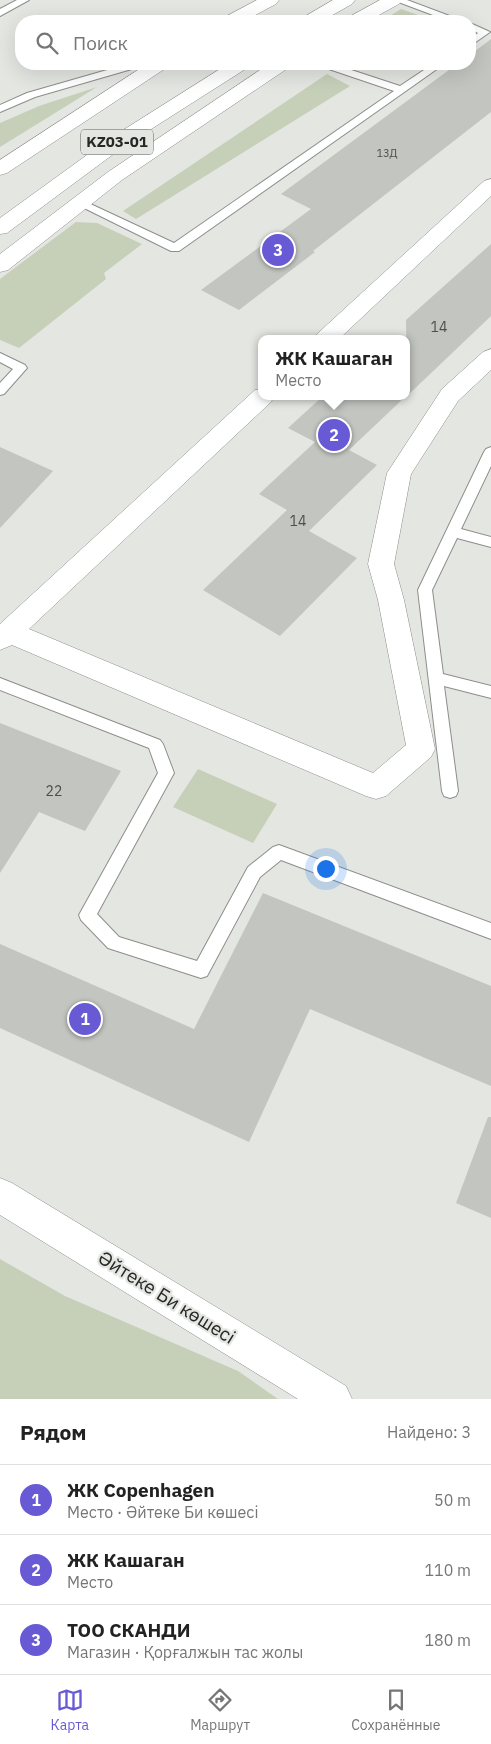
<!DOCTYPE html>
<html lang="ru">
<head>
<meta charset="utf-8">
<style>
  :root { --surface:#fff; --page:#f6f6f6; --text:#222; --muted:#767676; --line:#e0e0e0; --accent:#675ad4 }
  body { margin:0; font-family:"IBM Plex Sans",sans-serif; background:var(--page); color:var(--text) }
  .you { position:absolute; left:325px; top:868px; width:18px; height:18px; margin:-12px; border:4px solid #fff; border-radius:50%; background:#1a73e8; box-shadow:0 0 0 8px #1a73e833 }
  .badge { display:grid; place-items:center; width:32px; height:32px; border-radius:50%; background:var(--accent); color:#fff; font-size:16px; font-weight:700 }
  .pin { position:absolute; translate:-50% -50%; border:2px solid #fff; box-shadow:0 1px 5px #0006 }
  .popup { position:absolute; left:258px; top:335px; width:152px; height:65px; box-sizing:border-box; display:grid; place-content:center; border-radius:10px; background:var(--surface); filter:drop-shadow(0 1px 4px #0005); font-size:16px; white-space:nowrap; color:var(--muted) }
  .popup b { font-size:19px; color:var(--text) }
  .popup::after { content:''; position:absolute; left:50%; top:100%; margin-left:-10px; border:10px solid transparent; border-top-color:var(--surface) }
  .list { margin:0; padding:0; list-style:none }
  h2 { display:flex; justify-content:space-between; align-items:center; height:65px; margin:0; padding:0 20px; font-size:21px }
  h2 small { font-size:16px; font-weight:400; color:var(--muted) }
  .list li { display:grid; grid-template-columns:32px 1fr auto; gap:15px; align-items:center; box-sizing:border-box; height:70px; padding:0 20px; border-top:1px solid var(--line) }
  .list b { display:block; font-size:19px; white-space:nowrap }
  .list p { margin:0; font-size:16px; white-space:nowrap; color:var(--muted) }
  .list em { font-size:16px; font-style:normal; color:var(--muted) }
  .icon { flex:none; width:28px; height:28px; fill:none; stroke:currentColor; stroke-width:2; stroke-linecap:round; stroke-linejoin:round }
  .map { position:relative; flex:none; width:491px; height:1399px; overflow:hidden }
  .search { position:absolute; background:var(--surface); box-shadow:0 5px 20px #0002; left:15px; right:15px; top:15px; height:55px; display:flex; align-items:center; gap:12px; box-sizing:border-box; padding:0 18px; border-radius:20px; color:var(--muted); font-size:19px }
  .sheet { height:275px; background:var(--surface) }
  nav { display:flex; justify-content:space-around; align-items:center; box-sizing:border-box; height:70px; border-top:1px solid var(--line); background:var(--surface); font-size:14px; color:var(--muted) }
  nav a { display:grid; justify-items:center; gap:2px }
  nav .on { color:var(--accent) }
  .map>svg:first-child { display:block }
  .green { fill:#c6d0b9 }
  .building { fill:#c3c5c1 }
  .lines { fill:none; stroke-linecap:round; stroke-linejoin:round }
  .service-casing { stroke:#8d8e8b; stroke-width:2 }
  .minor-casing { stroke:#8d8e8b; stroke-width:1 }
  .tertiary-casing { stroke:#8d8e8b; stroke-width:1 }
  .primary-casing { stroke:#8d8e8b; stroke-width:1 }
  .service { fill:#fff; fill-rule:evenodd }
  .minor { fill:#fff; fill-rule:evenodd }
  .tertiary { fill:#fff; fill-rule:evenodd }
  .primary { fill:#fff; fill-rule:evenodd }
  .labels { text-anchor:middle; stroke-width:4.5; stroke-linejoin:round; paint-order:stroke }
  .far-number-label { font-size:11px; fill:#4e4e4d }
  .number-label { font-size:14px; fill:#4e4e4d }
  .shield { fill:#e4e6e2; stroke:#60605e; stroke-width:1 }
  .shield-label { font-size:15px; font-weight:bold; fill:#272726 }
  .near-street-label { font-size:19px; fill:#272726; stroke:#e4e6e2 }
</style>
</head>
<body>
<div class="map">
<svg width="491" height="1399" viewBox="0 0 491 1399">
  <rect width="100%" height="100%" fill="#e4e6e2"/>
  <g class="green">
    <path d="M 401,9 L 435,21 L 382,21 Z"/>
    <path d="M 327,74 L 350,86 L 136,219 L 123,211 Z"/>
    <path d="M 97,87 L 0,147 L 0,123 L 39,106 Z"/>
    <path d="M 76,222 L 97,223 L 142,244 L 104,273 L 106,279 L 19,348 L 0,340 L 0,279 Z"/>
    <path d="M 198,769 L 277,804 L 253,843 L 173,807 Z"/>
    <path d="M 0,1259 L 65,1296 L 238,1371 L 278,1399 L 0,1399 Z"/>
  </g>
  <g class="building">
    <path d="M 491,39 L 491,112 L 313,251 L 315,252 L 239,310 L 201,290 L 311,209 L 281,194 L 457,64 L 470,64 L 470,55 Z"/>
    <path d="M 491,244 L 491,316 L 407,396 L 406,320 Z"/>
    <path d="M 323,396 L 406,396 L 349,450 L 377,465 L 309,531 L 357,558 L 280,636 L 203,590 L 287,510 L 259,494 L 315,442 L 288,428 Z"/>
    <path d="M 0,447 L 53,471 L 0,528 Z"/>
    <path d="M 0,723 L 121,771 L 85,831 L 39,812 L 0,873 Z"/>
    <path d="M 263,893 L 491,986 L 491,1086 L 310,1009 L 249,1142 L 0,1028 L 0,944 L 194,1029 Z"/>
    <path d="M 488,1117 L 491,1117 L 491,1218 L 456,1203 Z"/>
  </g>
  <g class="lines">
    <defs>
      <g id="service">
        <path d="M 17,0 L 29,0 L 0,16 L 0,9 Z"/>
        <path d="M 393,0 L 407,0 L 463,21 L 449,21 Z"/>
        <path d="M 470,23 L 490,32 L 470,46 L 470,39 L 478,33 L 470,29 Z"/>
        <path d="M 128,64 L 143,64 L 142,66 L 35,97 L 0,112 L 0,105 L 27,93 Z"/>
        <path d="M 319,64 L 333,64 L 400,86 L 433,64 L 444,64 L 179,251 L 171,251 L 74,203 L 76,201 L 84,201 L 174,243 L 394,91 L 320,66 Z"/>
        <path d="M 0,353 L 25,365 L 27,368 L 4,394 L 0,395 L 0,383 L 13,369 L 0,362 Z"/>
        <path d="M 491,447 L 491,466 L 461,529 L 491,537 L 491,547 L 457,538 L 432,590 L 443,674 L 491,686 L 491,698 L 444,686 L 458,791 L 456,796 L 450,798 L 444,796 L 442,791 L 418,590 L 484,452 L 486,449 Z"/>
        <path d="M 0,678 L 160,740 L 163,744 L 174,773 L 97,914 L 119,937 L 197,961 L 248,867 L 273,847 L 279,845 L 491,923 L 491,939 L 281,860 L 260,877 L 207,976 L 201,978 L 108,948 L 81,920 L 79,915 L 158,773 L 149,748 L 0,690 Z"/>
      </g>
      <g id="minor">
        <path d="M 380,0 L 402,0 L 399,4 L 368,21 L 346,21 L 349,17 Z"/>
        <path d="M 269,64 L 290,64 L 288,68 L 122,180 L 8,270 L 0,272 L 0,254 L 108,172 Z"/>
        <path d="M 491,179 L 491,196 L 339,339 L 314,339 L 317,334 L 484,181 Z"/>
        <path d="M 491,349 L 491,370 L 458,401 L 411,474 L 394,564 L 404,600 L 435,749 L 431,757 L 386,796 L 376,799 L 366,796 L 12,645 L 0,650 L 0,624 L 255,390 L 262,389 L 262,396 L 274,396 L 271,402 L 29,629 L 373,773 L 406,745 L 378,600 L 368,564 L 387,473 L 442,389 L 483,352 Z"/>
      </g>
      <path id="tertiary" d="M 0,1178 L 12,1183 L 346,1386 L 352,1399 L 298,1399 L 0,1215 Z"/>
      <g id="primary">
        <path d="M 257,0 L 279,0 L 276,4 L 244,21 L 222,21 L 225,17 Z"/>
        <path d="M 333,0 L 355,0 L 352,4 L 322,21 L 301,21 L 304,17 Z"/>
        <path d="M 147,64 L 168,64 L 166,68 L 7,173 L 0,175 L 0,160 Z"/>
        <path d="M 228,64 L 249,64 L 247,68 L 123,147 L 7,233 L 0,234 L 0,218 L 109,139 Z"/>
      </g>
    </defs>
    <use href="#service" class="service-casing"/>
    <use href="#minor" class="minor-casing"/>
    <use href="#tertiary" class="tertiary-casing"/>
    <use href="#primary" class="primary-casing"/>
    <use href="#service" class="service"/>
    <use href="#minor" class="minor"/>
    <use href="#tertiary" class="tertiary"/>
    <use href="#primary" class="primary"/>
  </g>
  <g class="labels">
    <g class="far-number-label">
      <text x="387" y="157">13Д</text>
    </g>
    <g class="number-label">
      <text x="439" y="332">14</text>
      <text x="298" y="526">14</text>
      <text x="54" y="796">22</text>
    </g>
    <rect class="shield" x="81" y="129.5" width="72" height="25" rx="4"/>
    <g class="shield-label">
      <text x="117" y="147">KZ03-01</text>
    </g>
    <g class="near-street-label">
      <text transform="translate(167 1297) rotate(32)" y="7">Әйтеке Би көшесі</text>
    </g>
  </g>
</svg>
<div class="you"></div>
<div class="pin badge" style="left:85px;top:1019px">1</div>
<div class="pin badge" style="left:334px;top:435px">2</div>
<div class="popup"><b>ЖК Кашаган</b>Место</div>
<div class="pin badge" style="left:278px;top:250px">3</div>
<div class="search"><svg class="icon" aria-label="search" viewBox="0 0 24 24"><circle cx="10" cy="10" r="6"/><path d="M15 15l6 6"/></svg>Поиск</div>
</div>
<section class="sheet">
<h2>Рядом<small>Найдено: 3</small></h2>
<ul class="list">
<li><span class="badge">1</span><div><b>ЖК Copenhagen</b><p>Место · Әйтеке Би көшесі</p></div><em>50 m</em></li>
<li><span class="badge">2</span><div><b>ЖК Кашаган</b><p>Место</p></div><em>110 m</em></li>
<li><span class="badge">3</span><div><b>ТОО СКАНДИ</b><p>Магазин · Қорғалжын тас жолы</p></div><em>180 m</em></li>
</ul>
</section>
<nav>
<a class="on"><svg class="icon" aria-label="map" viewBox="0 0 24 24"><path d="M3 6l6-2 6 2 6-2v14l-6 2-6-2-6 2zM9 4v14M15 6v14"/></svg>Карта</a>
<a><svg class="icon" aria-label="directions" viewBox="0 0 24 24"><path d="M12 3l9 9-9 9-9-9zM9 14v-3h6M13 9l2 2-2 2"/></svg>Маршрут</a>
<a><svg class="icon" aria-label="saved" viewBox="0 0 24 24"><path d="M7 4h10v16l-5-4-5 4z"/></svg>Сохранённые</a>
</nav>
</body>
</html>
